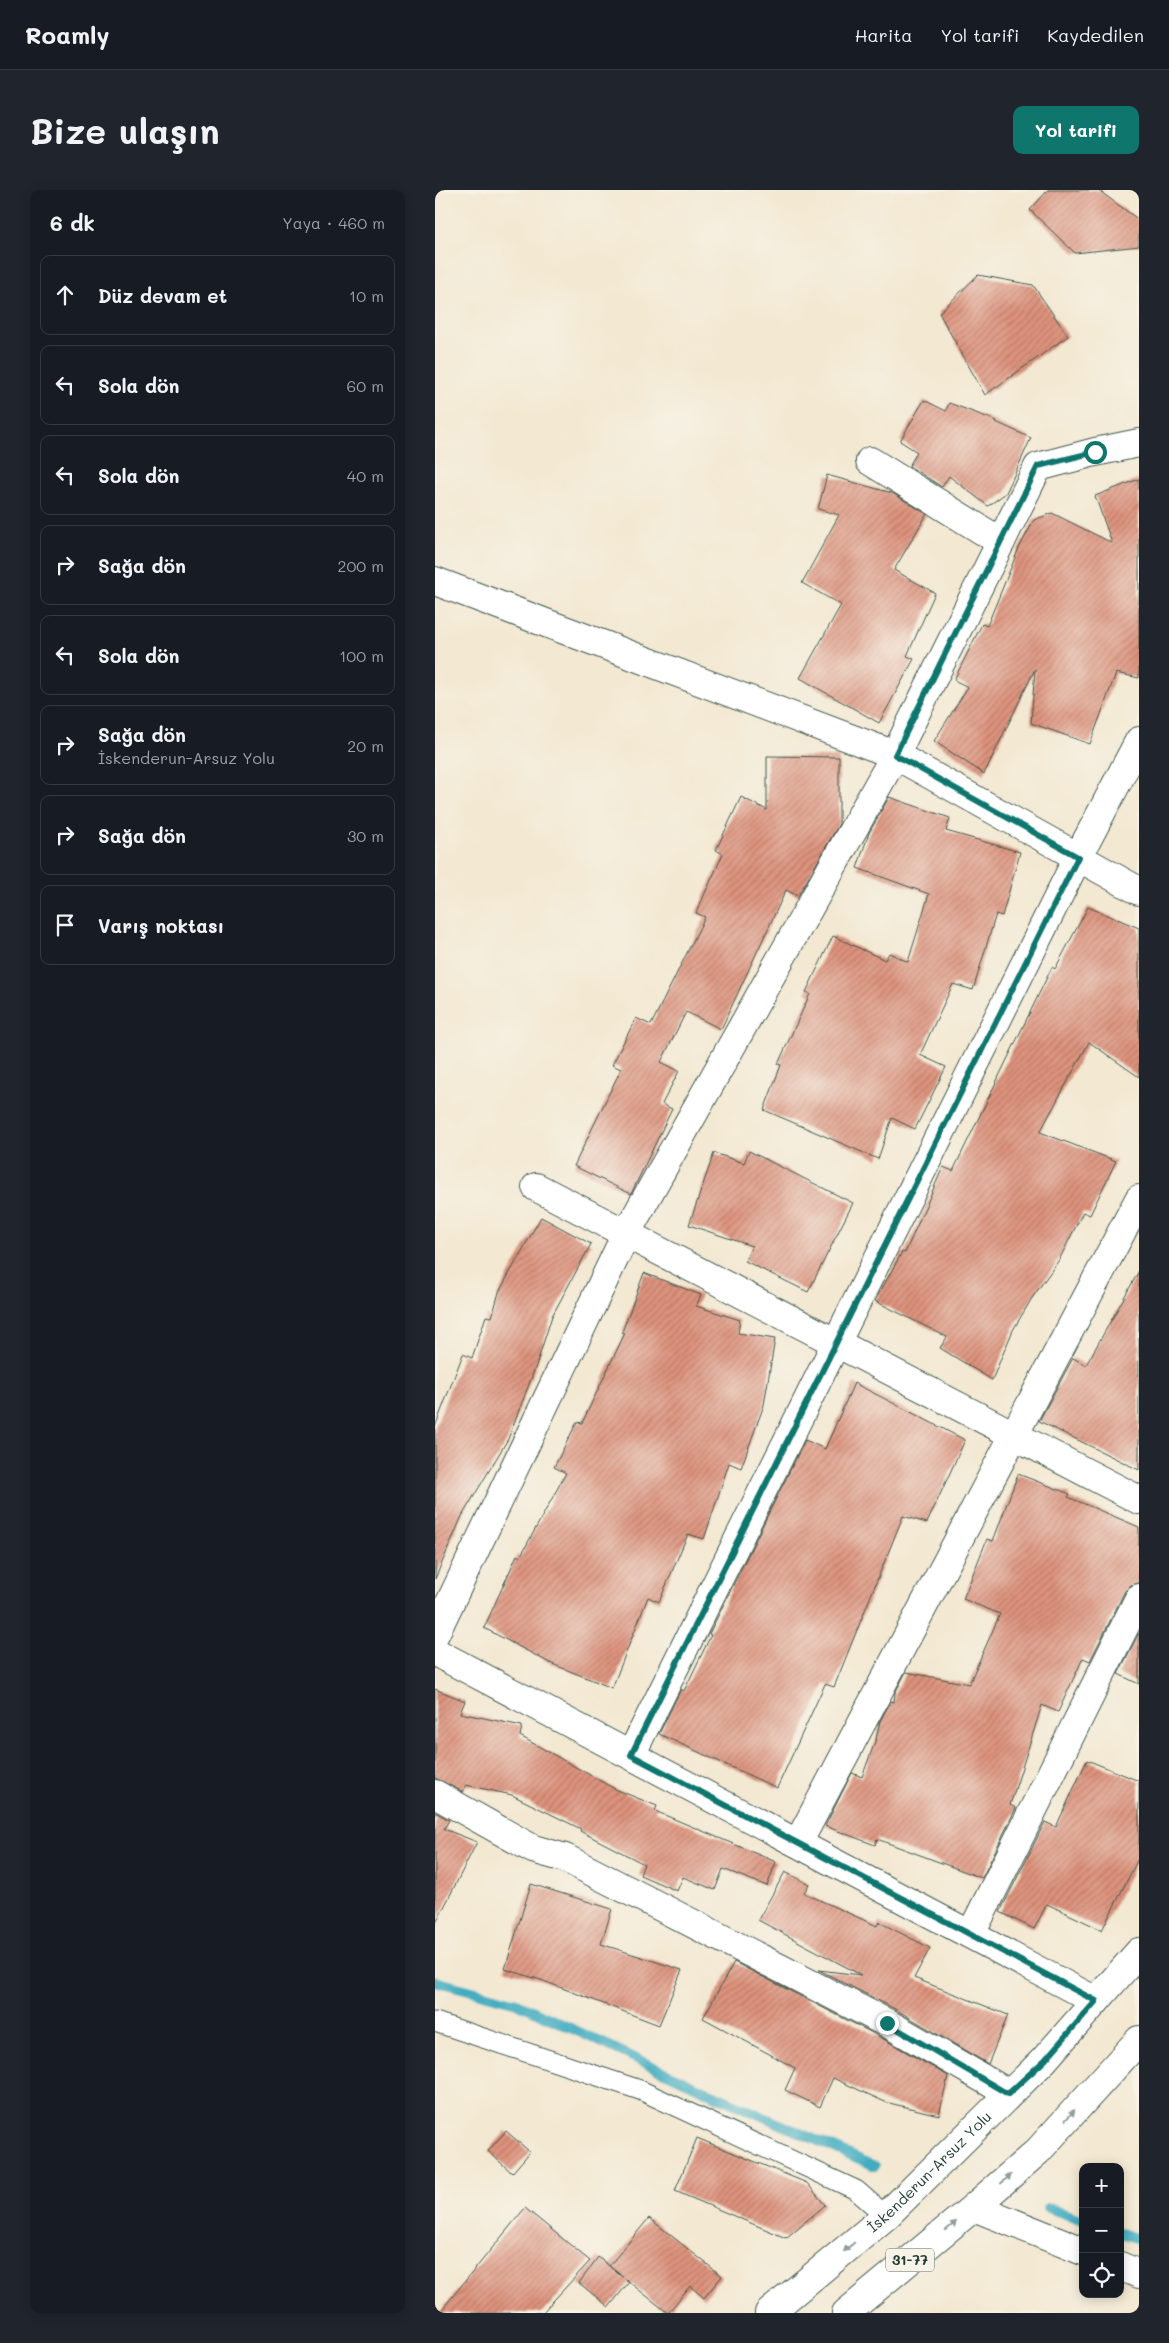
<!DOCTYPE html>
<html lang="tr">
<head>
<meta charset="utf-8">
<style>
  :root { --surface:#171b24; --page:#20242c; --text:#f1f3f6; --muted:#9ea1a6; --line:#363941; --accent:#0f766e }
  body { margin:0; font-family:Mali,sans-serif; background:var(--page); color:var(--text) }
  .controls { position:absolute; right:15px; bottom:15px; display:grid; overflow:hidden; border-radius:10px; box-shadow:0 2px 12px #0003 }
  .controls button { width:45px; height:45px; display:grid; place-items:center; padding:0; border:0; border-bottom:1px solid var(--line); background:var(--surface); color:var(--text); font:25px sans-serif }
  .stop { position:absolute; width:15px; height:15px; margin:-11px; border:4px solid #0f766e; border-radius:50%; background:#fff }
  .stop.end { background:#0f766e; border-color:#fff; box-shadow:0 1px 5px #0008 }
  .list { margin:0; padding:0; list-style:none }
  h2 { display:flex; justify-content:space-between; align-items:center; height:65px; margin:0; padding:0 20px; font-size:21px }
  h2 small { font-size:16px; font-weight:400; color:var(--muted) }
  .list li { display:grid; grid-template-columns:32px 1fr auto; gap:15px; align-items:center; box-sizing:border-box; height:80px; margin:0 10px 10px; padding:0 10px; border:1px solid var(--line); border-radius:10px }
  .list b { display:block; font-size:19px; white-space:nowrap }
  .list p { margin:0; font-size:16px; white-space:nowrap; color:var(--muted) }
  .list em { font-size:16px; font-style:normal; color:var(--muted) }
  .icon { flex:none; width:28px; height:28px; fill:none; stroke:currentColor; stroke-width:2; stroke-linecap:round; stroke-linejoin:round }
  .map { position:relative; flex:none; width:704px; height:2123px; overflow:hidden; border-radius:10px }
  header { display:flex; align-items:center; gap:30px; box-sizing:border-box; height:70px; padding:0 25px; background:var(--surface); border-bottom:1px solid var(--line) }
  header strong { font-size:24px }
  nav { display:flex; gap:28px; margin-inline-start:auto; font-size:18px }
  .intro { display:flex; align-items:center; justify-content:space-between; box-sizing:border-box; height:120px; padding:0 30px }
  h1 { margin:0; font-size:35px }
  .button { padding:12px 22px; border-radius:10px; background:var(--accent); color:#fff; font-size:18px; font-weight:700 }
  main { display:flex; gap:30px; padding:0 30px }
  aside { flex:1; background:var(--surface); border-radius:10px; box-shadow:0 2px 12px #0003 }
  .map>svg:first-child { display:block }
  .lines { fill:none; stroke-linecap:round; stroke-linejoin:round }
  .stream { stroke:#41acc0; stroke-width:10 }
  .building { fill:url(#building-hatch) }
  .lane-casing { stroke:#3f574c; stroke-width:21 }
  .street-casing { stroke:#3f574c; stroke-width:30 }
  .primary-casing { stroke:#3f574c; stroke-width:30 }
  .lane { stroke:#fff; stroke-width:19 }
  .street { stroke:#fff; stroke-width:28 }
  .primary { stroke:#fff; stroke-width:28 }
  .oneway { fill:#8f9e9a }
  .route { stroke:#0f766e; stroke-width:6 }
  .labels { text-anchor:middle; stroke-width:5; stroke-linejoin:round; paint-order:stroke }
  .shield { fill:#f7f3e8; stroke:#60746a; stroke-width:1 }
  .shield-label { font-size:14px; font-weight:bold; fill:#1f3d34 }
  .street-label { font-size:15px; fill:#1f3d34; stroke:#f7f3e8 }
</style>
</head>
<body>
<header>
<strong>Roamly</strong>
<nav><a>Harita</a><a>Yol tarifi</a><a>Kaydedilen</a></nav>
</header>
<div class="intro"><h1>Bize ulaşın</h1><a class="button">Yol tarifi</a></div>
<main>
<aside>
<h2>6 dk<small>Yaya · 460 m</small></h2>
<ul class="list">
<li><svg class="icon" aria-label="ahead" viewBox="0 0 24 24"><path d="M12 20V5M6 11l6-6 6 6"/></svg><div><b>Düz devam et</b></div><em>10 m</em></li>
<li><svg class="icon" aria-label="left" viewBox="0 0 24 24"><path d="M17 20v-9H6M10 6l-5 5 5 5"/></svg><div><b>Sola dön</b></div><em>60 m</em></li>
<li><svg class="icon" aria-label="left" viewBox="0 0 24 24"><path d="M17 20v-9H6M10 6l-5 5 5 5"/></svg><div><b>Sola dön</b></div><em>40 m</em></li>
<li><svg class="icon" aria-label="right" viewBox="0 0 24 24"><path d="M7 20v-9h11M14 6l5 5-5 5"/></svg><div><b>Sağa dön</b></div><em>200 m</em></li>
<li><svg class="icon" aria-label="left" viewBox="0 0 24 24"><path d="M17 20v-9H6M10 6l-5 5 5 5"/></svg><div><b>Sola dön</b></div><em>100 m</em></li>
<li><svg class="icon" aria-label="right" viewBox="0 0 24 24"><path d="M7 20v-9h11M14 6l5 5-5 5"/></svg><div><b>Sağa dön</b><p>İskenderun-Arsuz Yolu</p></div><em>20 m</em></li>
<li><svg class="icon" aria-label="right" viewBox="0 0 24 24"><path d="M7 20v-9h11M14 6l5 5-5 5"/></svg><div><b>Sağa dön</b></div><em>30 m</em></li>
<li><svg class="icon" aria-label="arrive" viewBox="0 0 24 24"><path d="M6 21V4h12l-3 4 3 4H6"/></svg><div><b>Varış noktası</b></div></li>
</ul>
</aside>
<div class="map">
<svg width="704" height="2123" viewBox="0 0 704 2123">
  <defs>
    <pattern id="building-hatch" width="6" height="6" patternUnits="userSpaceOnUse" patternTransform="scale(1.25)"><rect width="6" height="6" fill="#de937d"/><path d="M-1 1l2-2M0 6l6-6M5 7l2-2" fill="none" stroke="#b37967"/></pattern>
  </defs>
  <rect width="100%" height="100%" fill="#f7f3e8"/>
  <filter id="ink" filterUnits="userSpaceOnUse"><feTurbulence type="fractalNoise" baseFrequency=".02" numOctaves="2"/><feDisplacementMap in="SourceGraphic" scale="10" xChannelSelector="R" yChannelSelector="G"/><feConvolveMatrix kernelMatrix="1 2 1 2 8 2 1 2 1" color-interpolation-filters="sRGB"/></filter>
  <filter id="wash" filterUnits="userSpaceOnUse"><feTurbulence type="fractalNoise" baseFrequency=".0096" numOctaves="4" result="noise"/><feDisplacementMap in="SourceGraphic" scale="20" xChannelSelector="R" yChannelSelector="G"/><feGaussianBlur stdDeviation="1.12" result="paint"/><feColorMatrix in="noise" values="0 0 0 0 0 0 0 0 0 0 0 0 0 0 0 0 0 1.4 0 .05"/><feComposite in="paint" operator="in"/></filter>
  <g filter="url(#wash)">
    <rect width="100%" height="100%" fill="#f3e8d2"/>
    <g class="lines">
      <g class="stream">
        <path d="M 0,1791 L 82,1813 L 277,1904 L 440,1976"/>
        <path d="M 613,2018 L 648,2030"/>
        <path d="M 685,2043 L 704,2049"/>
      </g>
    </g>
    <g id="blocks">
      <g class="building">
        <path d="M 613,0 L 663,0 L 704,30 L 704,56 L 640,63 L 595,20 Z"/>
        <path d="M 543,85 L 598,95 L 633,146 L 550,205 L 504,123 Z"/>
        <path d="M 489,210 L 511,221 L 514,213 L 562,231 L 561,232 L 596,248 L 571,303 L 553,316 L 514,286 L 507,297 L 474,276 L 482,262 L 465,251 Z"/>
        <path d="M 392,285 L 457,303 L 492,324 L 459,380 L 500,403 L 472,466 L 479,469 L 444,533 L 365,488 L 406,415 L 367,393 L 404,325 L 383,319 Z"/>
        <path d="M 704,289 L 704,488 L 681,483 L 655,554 L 596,533 L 600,479 L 549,584 L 499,551 L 533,497 L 519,490 L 547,434 L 552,436 L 584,358 L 599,330 L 617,323 L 677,353 L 660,306 Z"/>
        <path d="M 332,566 L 404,567 L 404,634 L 363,706 L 351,700 L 286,839 L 251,822 L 226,872 L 244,881 L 227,914 L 237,919 L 196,1004 L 139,976 L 186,879 L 177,875 L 201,828 L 216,835 L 270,727 L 261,723 L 288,664 L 281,660 L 306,607 L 332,620 Z"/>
        <path d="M 454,607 L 515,628 L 511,641 L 585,662 L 567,726 L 561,724 L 538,800 L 518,794 L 485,865 L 511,877 L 480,939 L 457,928 L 443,969 L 329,920 L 346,875 L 343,874 L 375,804 L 371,802 L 398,746 L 450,770 L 454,763 L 473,772 L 494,704 L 422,678 L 434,643 Z"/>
        <path d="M 653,717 L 704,738 L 704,887 L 654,852 L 605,942 L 681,971 L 655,1025 L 648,1022 L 624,1070 L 597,1108 L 578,1140 L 557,1190 L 505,1158 L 512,1147 L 440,1111 L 467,1062 L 470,1063 L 508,977 L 518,981 L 617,777 L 620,779 Z"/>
        <path d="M 314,961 L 418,1013 L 373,1102 L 310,1071 L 317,1056 L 254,1035 L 279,963 L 309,973 Z"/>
        <path d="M 106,1027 L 156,1054 L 117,1126 L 101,1176 L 73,1249 L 27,1326 L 0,1389 L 0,1237 L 28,1164 L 37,1168 L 51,1126 L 57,1127 L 64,1102 Z"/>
        <path d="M 704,1081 L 704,1280 L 604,1231 L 638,1168 L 651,1175 Z"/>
        <path d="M 209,1083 L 266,1105 L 261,1116 L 305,1130 L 303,1143 L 340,1149 L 329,1215 L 306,1278 L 294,1273 L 269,1349 L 253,1344 L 224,1412 L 213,1407 L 177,1498 L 115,1473 L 49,1438 L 82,1365 L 85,1367 L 131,1283 L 119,1277 L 142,1232 L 147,1233 L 190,1143 L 187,1142 Z"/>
        <path d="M 419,1193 L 530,1250 L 492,1333 L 468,1326 L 399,1497 L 390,1494 L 342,1598 L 224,1544 L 246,1499 L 249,1501 L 276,1445 L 274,1444 L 370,1250 L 390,1259 Z"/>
        <path d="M 583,1284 L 635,1304 L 633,1307 L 704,1337 L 704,1393 L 696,1395 L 690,1401 L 655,1471 L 648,1468 L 623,1522 L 607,1515 L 575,1615 L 581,1618 L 547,1688 L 442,1649 L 440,1655 L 390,1636 L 417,1583 L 427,1587 L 441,1549 L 445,1531 L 456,1511 L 459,1512 L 460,1503 L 471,1482 L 534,1494 L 565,1424 L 528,1409 L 552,1349 L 558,1351 Z"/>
        <path d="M 704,1443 L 704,1494 L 683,1484 Z"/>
        <path d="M 0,1499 L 30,1511 L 25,1523 L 87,1536 L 85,1546 L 180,1599 L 222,1616 L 220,1621 L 341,1672 L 332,1696 L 288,1679 L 280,1700 L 248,1687 L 242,1701 L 205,1685 L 209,1674 L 145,1641 L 146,1639 L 77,1605 L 31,1595 L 28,1602 L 0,1588 Z"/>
        <path d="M 652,1570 L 704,1591 L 704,1667 L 667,1740 L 612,1714 L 599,1739 L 565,1722 L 610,1632 L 621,1637 Z"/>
        <path d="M 0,1622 L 14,1630 L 9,1639 L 42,1652 L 0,1735 Z"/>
        <path d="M 350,1682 L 374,1694 L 369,1703 L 442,1736 L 444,1732 L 495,1758 L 479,1788 L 573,1825 L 553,1874 L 460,1819 L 384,1780 L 426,1785 L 323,1730 Z"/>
        <path d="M 96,1694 L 177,1719 L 166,1754 L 247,1780 L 224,1835 L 106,1790 L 70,1779 Z"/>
        <path d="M 299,1772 L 445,1847 L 513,1886 L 504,1925 L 450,1912 L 398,1888 L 385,1917 L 350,1900 L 360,1878 L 268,1828 Z"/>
        <path d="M 71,1941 L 95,1962 L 77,1983 L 53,1961 Z"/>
        <path d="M 262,1948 L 372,1993 L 390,2015 L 351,2048 L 240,2001 Z"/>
        <path d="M 90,2018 L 155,2071 L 107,2123 L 4,2123 Z"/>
        <path d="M 214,2028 L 287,2086 L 269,2108 L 255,2096 L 233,2123 L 174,2076 Z"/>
        <path d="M 163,2067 L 194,2092 L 174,2117 L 144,2093 Z"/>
      </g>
    </g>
  </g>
  <g filter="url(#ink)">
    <use href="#blocks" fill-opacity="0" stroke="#3f574c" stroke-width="1"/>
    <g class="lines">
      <defs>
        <path id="lane" d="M 0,1832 L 205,1900 L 421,2000 L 451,2026"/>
        <g id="street">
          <path d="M 435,271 L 566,352"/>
          <path d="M 0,391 L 460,565 L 704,701"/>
          <path d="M 101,997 L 704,1310"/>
          <path d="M 0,1444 L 191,1044 L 460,565 L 603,277 L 660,262 L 704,253"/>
          <path d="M 0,1462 L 661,1811"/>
          <path d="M 196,1565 L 643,667 L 704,551"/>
          <path d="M 0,1604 L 98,1659 L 130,1668 L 452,1833 L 573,1903"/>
          <path d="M 363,1653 L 704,1009"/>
          <path d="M 536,1744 L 704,1408"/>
          <path d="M 539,2017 L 648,2061"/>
          <path d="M 685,2076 L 704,2084"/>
        </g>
        <g id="primary">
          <path id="s1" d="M 334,2123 L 451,2026 L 609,1870 L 704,1762"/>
          <path d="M 411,2123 L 539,2017 L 603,1961 L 704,1850"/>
        </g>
      </defs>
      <use href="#lane" class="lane-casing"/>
      <use href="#street" class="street-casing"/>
      <use href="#primary" class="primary-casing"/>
      <use href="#lane" class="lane"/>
      <use href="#street" class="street"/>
      <use href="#primary" class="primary"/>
    </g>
    <defs><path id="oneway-solid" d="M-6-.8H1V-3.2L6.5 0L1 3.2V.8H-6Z" transform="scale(1.25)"/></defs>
    <g class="oneway">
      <use href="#oneway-solid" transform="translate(635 1925) rotate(-48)"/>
      <use href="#oneway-solid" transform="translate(571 1989) rotate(-41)"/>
      <use href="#oneway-solid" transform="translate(516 2036) rotate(-40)"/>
      <use href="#oneway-solid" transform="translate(414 2057) rotate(140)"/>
    </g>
  </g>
  <g class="lines" filter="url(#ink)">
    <path class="route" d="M 452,1833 L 573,1904 L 610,1870 L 661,1811 L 196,1565 L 643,667 L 460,565 L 603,276 L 660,262"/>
  </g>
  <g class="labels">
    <rect class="shield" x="451" y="2058.5" width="48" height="23" rx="4"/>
    <g class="shield-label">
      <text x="475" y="2075">31-77</text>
    </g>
    <g class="street-label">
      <text dy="5" stroke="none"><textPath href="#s1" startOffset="214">İskenderun-Arsuz Yolu</textPath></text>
    </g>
  </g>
</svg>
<div class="controls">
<button>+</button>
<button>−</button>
<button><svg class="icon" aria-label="locate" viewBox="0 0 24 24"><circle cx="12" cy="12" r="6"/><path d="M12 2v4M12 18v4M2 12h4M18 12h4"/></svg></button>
</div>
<div class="stop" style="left:660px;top:262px"></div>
<div class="stop end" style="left:452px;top:1833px"></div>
</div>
</main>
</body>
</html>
